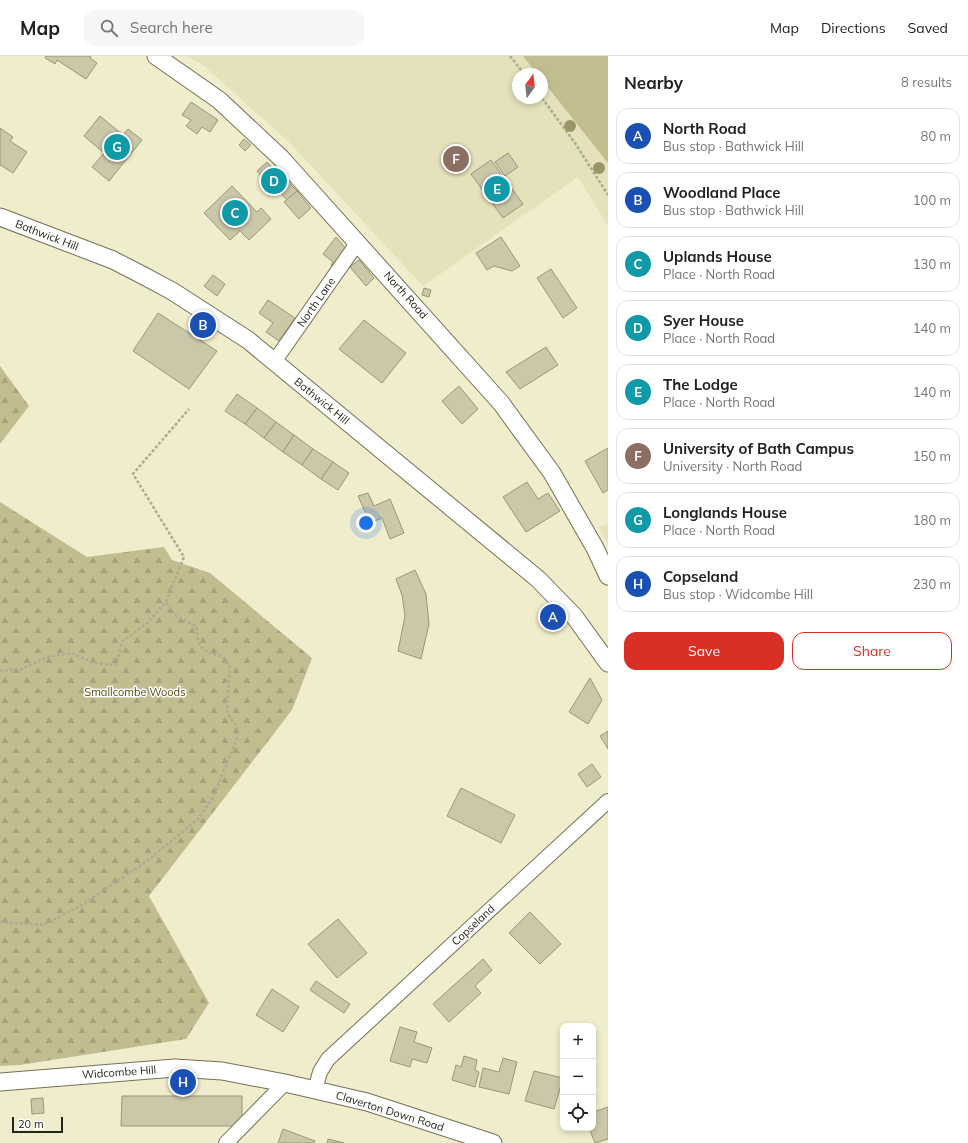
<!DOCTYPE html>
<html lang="en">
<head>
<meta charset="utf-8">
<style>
  :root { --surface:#fff; --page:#f6f6f6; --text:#202124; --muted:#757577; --line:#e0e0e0; --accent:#d93025 }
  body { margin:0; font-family:Mulish,sans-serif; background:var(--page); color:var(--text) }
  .controls { position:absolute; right:12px; bottom:12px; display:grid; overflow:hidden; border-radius:8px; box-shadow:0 2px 6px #0003 }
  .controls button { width:36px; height:36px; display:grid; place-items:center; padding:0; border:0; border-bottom:1px solid var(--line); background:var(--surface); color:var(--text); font:20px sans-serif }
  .compass { position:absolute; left:512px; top:12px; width:36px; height:36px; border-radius:50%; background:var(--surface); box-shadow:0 2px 6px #0003; rotate:15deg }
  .scale { position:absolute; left:12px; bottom:10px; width:51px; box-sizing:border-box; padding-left:4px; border:2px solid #262519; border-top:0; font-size:11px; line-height:14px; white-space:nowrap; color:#262519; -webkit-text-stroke:3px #fff; paint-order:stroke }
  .you { position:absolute; left:366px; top:467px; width:14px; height:14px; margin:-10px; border:3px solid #fff; border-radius:50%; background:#1a73e8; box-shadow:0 0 0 6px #1a73e833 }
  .badge { display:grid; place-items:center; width:26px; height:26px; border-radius:50%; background:var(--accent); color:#fff; font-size:13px; font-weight:700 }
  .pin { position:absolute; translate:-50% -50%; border:2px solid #fff; box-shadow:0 1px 4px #0006 }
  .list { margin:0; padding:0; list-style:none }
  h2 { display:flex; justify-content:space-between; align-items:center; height:52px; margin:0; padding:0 16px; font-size:17px }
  h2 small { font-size:13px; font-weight:400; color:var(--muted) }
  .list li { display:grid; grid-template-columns:26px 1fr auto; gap:12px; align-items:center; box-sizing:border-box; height:56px; margin:0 8px 8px; padding:0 8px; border:1px solid var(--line); border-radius:12px }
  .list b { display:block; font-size:15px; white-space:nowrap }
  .list p { margin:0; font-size:13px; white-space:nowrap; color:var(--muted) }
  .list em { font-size:13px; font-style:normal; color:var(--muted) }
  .actions { display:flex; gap:8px; padding:12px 16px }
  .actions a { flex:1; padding:9px 0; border:1px solid var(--accent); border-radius:12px; text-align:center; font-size:14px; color:var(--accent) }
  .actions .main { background:var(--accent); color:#fff }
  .icon { flex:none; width:22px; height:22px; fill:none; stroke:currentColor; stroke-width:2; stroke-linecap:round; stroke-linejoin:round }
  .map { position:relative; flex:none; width:608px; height:1087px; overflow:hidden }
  header { display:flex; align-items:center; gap:24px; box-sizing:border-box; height:56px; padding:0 20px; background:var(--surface); border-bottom:1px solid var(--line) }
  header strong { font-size:19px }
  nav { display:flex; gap:22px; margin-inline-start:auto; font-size:14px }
  .search { width:280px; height:36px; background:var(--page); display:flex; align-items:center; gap:10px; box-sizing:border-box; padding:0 14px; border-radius:12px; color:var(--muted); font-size:15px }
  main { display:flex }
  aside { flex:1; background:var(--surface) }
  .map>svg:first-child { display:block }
  .built { fill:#e5e1ba; fill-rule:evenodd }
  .green { fill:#c2bd8f }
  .forest { fill:url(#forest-firs) }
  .building { fill:#cbc7a9; stroke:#9a9779 }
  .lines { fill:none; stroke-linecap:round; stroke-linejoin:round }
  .minor-casing { stroke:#747054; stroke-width:16 }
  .tertiary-casing { stroke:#747054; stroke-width:19 }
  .path { stroke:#adab92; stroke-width:2.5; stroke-dasharray:3 2; stroke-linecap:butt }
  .minor { stroke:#fff; stroke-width:14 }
  .tertiary { stroke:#fff; stroke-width:17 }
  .tree { fill:#9a9566 }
  .labels { text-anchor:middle; stroke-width:3; stroke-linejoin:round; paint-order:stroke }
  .street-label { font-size:11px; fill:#262519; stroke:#fff }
  .park-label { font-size:11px; fill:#544d11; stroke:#fff }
</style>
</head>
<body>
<header>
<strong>Map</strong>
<div class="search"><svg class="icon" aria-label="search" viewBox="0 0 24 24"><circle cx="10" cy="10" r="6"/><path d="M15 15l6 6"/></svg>Search here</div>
<nav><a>Map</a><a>Directions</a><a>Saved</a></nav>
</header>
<main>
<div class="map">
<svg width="608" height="1087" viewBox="0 0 608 1087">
  <defs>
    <pattern id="forest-firs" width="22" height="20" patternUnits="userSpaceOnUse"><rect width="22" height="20" fill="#c2bd8f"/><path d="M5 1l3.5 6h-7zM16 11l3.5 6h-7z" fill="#a7a27b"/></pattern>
  </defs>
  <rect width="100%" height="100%" fill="#f0edcd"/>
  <g class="built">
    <path d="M 187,0 L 608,0 L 608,170 L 578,121 L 423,230 L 288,85 L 204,10 ZM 518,18 L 542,18 L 542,42 L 518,42 Z"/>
    <path d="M 608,467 L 608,489 L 599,471 Z"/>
  </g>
  <path class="green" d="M 523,0 L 608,0 L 608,107 L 542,24 L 542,18 L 537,18 Z"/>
  <g class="forest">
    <path d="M 0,310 L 29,350 L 0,388 Z"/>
    <path d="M 0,446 L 87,501 L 164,491 L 172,504 L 210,517 L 312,602 L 292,654 L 149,840 L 209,947 L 186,983 L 20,1009 L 0,1010 Z"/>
  </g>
  <g class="building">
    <path d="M 46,0 L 91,0 L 90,2 L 97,7 L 86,23 L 57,4 L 55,8 L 45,2 Z"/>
    <path d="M 191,46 L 218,64 L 210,76 L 202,71 L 197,78 L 186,70 L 191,64 L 182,59 Z"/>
    <path d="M 100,60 L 123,79 L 128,73 L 142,84 L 109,125 L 92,111 L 104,97 L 84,80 Z"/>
    <path d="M 0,72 L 13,81 L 10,85 L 27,96 L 13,117 L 0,109 Z"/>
    <path d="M 244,83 L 251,89 L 245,95 L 239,89 Z"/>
    <path d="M 508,97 L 518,111 L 505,120 L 495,106 Z"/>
    <path d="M 491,104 L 523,148 L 503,162 L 471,118 Z"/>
    <path d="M 267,106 L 284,126 L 286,124 L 297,135 L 287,144 L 279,135 L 277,138 L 257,115 Z"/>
    <path d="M 232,130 L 257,156 L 261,152 L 271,163 L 249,184 L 240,175 L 230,184 L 204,157 Z"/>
    <path d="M 297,135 L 311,152 L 299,163 L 284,146 Z"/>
    <path d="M 336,181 L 348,195 L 336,213 L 331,209 L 333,206 L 323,198 Z"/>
    <path d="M 501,181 L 520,210 L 512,215 L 494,210 L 487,214 L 476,197 Z"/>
    <path d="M 359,204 L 374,222 L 366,230 L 350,211 Z"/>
    <path d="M 551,213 L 577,252 L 563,262 L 537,222 Z"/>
    <path d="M 213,219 L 225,228 L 217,240 L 204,230 Z"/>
    <path d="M 424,232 L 431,234 L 429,241 L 422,239 Z"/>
    <path d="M 268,244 L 295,262 L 279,285 L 266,276 L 273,267 L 259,257 Z"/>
    <path d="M 158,257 L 217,295 L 189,333 L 133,295 Z"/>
    <path d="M 364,264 L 406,297 L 382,327 L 339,293 Z"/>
    <path d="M 546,291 L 558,309 L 520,333 L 506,316 Z"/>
    <path d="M 459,330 L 478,353 L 462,368 L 442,345 Z"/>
    <path d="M 237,338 L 257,352 L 245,368 L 225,355 Z"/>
    <path d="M 257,352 L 276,366 L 264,382 L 245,368 Z"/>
    <path d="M 276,366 L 294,379 L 283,396 L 264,382 Z"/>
    <path d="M 294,379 L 313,393 L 302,409 L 283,396 Z"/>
    <path d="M 608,392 L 608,434 L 603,437 L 585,405 Z"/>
    <path d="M 313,393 L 333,406 L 321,423 L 302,409 Z"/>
    <path d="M 333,406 L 349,417 L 338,434 L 321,423 Z"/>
    <path d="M 527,426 L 538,443 L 548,437 L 560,455 L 526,476 L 503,441 Z"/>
    <path d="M 368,437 L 374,450 L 390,443 L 404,477 L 390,483 L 382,462 L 370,467 L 358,440 Z"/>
    <path d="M 415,514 L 426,538 L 429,568 L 421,603 L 398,595 L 405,560 L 402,539 L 396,523 Z"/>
    <path d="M 590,622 L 602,644 L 588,668 L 569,656 Z"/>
    <path d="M 608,675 L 608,693 L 600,680 Z"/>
    <path d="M 592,708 L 601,721 L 587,731 L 578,718 Z"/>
    <path d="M 461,732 L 515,759 L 501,787 L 447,760 Z"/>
    <path d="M 530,856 L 561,888 L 540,908 L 509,877 Z"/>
    <path d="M 338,863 L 367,897 L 337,922 L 308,888 Z"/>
    <path d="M 483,903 L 492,914 L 475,930 L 481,937 L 449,966 L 433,948 Z"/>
    <path d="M 316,925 L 350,948 L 344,957 L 310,934 Z"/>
    <path d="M 272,933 L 299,951 L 283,976 L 256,959 Z"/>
    <path d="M 400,971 L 417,976 L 414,986 L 432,992 L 427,1007 L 412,1003 L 410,1011 L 390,1005 Z"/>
    <path d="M 464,1000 L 477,1004 L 475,1014 L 479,1016 L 475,1031 L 452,1024 L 456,1009 L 461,1011 Z"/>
    <path d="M 503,1002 L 517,1006 L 509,1038 L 479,1031 L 483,1012 L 499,1016 Z"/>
    <path d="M 534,1015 L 563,1022 L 554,1053 L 525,1045 Z"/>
    <path d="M 122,1040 L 242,1040 L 242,1070 L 121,1070 Z"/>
    <path d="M 43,1042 L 44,1057 L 32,1058 L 31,1043 Z"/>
    <path d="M 608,1051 L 608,1083 L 595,1087 L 589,1072 L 593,1072 L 593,1056 Z"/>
    <path d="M 283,1073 L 315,1085 L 314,1087 L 278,1087 Z"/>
    <path d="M 328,1083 L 344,1087 L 327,1087 Z"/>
  </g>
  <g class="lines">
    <defs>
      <g id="minor">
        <path d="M 274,306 L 358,186"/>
        <path d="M 315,1034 L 320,1016 L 328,1003 L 608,745"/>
        <path d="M 226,1087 L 285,1027"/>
      </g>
      <g id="tertiary">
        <path d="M 156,0 L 219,44 L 281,102 L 501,347 L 552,417 L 595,492 L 608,520"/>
        <path d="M 0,161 L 113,204 L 144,220 L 172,235 L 248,284 L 538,523 L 574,560 L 608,607"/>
        <path d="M 0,1026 L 175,1012 L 222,1015 L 285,1027 L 367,1046 L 493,1087"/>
      </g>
    </defs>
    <use href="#minor" class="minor-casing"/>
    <use href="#tertiary" class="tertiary-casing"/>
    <g class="path">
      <path d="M 510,0 L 524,18"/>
      <path d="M 542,42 L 575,87 L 608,139"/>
      <path d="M 0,615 L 22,613 L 47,601 L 72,597 L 94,607 L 116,609 L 122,586 L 148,566 L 166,546 L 184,501 L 133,418 L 189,353"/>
      <path d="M 0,866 L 43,869 L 80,850 L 146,806 L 198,763 L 212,743 L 237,683 L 237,671 L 228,658 L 227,647 L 230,612 L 222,600 C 199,595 199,592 196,570 L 176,560 L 166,546"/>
    </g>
    <use href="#minor" class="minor"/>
    <use href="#tertiary" class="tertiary"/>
  </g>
  <g class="tree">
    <circle cx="570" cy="70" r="6"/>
    <circle cx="599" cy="112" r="6"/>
  </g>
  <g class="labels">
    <g class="street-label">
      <text transform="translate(47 179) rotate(21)" y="4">Bathwick Hill</text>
      <text transform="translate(406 239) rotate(48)" y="4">North Road</text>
      <text transform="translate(316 246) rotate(-55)" y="4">North Lane</text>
      <text transform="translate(322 345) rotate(39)" y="4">Bathwick Hill</text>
      <text transform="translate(473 869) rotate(-43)" y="4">Copseland</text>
      <text transform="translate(119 1016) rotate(-4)" y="4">Widcombe Hill</text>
      <text transform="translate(390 1055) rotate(17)" y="4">Claverton Down Road</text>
    </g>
    <g class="park-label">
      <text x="135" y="640">Smallcombe Woods</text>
    </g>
  </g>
</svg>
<div class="controls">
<button>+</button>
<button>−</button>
<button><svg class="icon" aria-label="locate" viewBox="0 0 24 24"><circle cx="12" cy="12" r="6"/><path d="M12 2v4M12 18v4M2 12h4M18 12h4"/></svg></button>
</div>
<svg class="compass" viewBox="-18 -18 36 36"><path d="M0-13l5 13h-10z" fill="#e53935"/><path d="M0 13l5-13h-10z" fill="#757577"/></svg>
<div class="scale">20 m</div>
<div class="you"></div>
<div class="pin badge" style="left:553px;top:561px;background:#1a4fb4">A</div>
<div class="pin badge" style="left:203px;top:269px;background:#1a4fb4">B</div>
<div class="pin badge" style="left:235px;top:157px;background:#0f9aa8">C</div>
<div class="pin badge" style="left:274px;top:125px;background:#0f9aa8">D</div>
<div class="pin badge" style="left:497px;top:133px;background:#0f9aa8">E</div>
<div class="pin badge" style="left:456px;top:103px;background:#8d6e63">F</div>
<div class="pin badge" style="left:117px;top:91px;background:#0f9aa8">G</div>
<div class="pin badge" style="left:183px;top:1026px;background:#1a4fb4">H</div>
</div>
<aside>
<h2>Nearby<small>8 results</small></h2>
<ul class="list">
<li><span class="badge" style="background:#1a4fb4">A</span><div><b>North Road</b><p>Bus stop · Bathwick Hill</p></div><em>80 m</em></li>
<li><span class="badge" style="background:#1a4fb4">B</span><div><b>Woodland Place</b><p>Bus stop · Bathwick Hill</p></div><em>100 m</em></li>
<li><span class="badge" style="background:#0f9aa8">C</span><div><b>Uplands House</b><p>Place · North Road</p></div><em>130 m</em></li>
<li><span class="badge" style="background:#0f9aa8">D</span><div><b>Syer House</b><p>Place · North Road</p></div><em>140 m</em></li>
<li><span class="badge" style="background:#0f9aa8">E</span><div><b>The Lodge</b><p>Place · North Road</p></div><em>140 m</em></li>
<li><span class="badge" style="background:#8d6e63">F</span><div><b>University of Bath Campus</b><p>University · North Road</p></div><em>150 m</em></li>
<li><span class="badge" style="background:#0f9aa8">G</span><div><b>Longlands House</b><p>Place · North Road</p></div><em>180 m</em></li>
<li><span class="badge" style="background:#1a4fb4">H</span><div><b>Copseland</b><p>Bus stop · Widcombe Hill</p></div><em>230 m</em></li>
</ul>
<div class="actions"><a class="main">Save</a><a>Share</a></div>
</aside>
</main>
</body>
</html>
